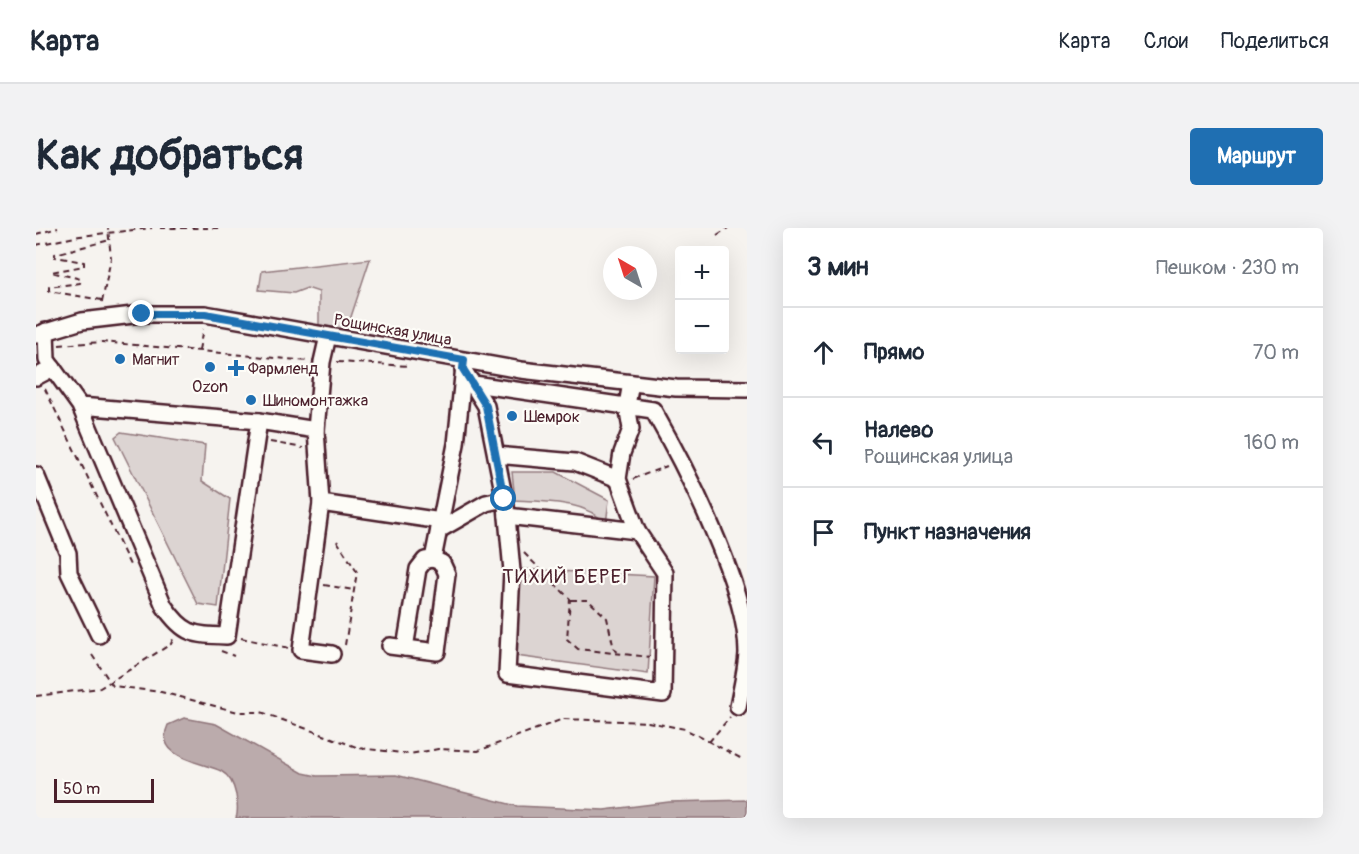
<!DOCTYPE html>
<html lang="ru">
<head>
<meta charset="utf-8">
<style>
  :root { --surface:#fff; --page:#f2f2f3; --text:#1f2937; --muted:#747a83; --line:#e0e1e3; --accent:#1f6fb2 }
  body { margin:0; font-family:Pangolin,sans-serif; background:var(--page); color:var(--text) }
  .controls { position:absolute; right:18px; top:18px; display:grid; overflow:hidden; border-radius:6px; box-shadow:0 6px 24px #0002 }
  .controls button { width:54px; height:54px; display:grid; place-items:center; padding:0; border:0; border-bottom:2px solid var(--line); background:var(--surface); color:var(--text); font:30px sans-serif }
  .compass { position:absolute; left:567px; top:18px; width:54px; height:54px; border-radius:50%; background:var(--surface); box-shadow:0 6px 24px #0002; rotate:321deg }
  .scale { position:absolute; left:18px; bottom:15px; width:100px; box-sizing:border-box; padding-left:6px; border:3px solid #4a1f2b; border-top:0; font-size:16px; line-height:21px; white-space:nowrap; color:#4a1f2b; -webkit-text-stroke:4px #fdfcf7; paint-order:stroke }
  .stop { position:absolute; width:18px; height:18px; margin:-14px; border:4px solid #1f6fb2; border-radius:50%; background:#fff }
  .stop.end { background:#1f6fb2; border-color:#fff; box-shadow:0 2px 6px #0008 }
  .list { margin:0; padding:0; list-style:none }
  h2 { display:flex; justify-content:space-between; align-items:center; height:78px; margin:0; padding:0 24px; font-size:26px }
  h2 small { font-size:20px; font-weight:400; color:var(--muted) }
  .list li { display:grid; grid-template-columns:39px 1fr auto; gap:18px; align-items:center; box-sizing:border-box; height:90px; padding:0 24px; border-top:2px solid var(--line) }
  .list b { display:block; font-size:22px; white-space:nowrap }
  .list p { margin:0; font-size:20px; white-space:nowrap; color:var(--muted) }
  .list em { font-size:20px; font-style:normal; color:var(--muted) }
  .icon { flex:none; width:33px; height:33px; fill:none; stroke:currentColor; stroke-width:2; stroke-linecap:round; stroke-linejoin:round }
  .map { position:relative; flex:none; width:711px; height:590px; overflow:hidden; border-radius:6px }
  header { display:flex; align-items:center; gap:36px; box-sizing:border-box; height:84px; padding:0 30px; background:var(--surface); border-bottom:2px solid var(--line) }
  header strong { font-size:28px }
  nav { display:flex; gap:33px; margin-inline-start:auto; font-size:21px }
  .intro { display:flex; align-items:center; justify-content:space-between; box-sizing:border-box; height:144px; padding:0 36px }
  h1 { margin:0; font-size:42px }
  .button { padding:15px 27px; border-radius:6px; background:var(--accent); color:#fff; font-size:21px; font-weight:700 }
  main { display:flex; gap:36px; padding:0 36px }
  aside { flex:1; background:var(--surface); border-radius:6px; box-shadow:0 6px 24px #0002 }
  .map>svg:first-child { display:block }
  .green { fill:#dcd4d2; stroke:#937a7e; stroke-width:1.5 }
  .water { fill:#bbabac; stroke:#8e7378; stroke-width:1.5 }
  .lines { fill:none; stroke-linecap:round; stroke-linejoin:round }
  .minor-casing { stroke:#4a1f2b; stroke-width:20 }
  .path { stroke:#4a1f2b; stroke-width:2; stroke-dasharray:6 4.5; stroke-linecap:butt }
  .minor { stroke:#fdfcf7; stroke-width:15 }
  .route { stroke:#1f6fb2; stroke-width:8 }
  .poi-dot { fill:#1f6fb2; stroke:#fdfcf7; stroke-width:2 }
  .labels { text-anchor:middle; stroke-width:4.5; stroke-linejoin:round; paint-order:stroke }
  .street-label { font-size:16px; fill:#4a1f2b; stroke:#fdfcf7 }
  .poi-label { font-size:16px; fill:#4a1f2b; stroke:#fdfcf7; text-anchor:start }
  .quarter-label { font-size:20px; letter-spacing:1.5px; fill:#4a1f2b; stroke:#fdfcf7 }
</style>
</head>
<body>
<header>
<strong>Карта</strong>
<nav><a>Карта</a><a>Слои</a><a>Поделиться</a></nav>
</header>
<div class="intro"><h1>Как добраться</h1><a class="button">Маршрут</a></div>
<main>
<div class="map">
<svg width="711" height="590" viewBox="0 0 711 590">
  <rect width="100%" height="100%" fill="#f6f3ef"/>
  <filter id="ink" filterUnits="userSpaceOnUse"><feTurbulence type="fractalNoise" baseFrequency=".0167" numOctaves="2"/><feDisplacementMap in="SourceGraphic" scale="12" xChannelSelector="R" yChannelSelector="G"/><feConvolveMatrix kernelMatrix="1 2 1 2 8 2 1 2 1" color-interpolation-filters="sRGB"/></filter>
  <g filter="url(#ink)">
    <g class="green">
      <path d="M 334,31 L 311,101 L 283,97 L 283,64 L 271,60 L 258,65 L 223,62 L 226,43 Z"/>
      <path d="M 85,204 L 169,217 L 166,253 L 194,271 L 182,379 L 162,376 L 79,209 Z"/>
      <path d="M 476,244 L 520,244 L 573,272 L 570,296 C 549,272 509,274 479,272 Z"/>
      <path d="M 483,341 L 618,348 L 612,446 L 480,428 Z"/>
    </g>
    <path class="water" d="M 148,490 L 180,496 L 267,545 L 281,548 L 360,547 L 481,578 L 568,582 L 633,574 L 711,572 L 711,590 L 200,590 C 203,582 201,575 200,567 C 198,557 194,548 185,543 C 166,534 117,530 132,497 Z"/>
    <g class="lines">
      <defs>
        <g id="minor">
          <path d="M 10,103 L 11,132 L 44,178 L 128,378 C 148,407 157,407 191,408 L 223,193 L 44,178"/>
          <path d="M 0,107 L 46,93 L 106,86 L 169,86 L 485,142 L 640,160 L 711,161"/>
          <path d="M 427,141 L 450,178 L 470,278 L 476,343 L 471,446 L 627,466 L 629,345 L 601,303 L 582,251 L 586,225 L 595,201 L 591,177 L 595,155"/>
          <path d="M 0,149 L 17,140"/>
          <path d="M 438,156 L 617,182 C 650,240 711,359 711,425 C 710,443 705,462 702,479"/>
          <path d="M 223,193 L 280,202 L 285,275 L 405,293"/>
          <path d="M 280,202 L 286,134 L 292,108"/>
          <path d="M 460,227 L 539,234 L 582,251"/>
          <path d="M 0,247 L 32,325 L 33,345 L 63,407"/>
          <path d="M 285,275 L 265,422 L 296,426"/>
          <path d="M 471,288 L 601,303"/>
          <path d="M 403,302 L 450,275 L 468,271"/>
          <path d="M 354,418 L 401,424 L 411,346 L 406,335 L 397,331 L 420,216 L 428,138"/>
          <path d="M 369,420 L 382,341 L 389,332 L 397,331"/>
        </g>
      </defs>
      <use href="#minor" class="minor-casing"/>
      <g class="path">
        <path d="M 124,0 L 183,0"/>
        <path d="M 0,6 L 22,0"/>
        <path d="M 681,7 L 692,0"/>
        <path d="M 0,17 L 44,8 L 116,0"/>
        <path d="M 66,72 L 13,63 L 13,59 L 44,55 L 45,51 L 15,44 L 48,38 L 48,34 L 19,29 L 19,26 L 74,12"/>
        <path d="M 66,74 L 75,30 L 72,0"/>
        <path d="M 23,117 L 66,114 L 272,133"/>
        <path d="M 163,122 L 167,101"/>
        <path d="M 301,134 L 374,138"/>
        <path d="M 9,161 L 94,337"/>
        <path d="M 234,214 L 267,220"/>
        <path d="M 597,251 L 631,238"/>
        <path d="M 301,313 L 321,344 L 309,417"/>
        <path d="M 488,325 L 534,371 L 531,411 L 542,421 L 614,429"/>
        <path d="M 288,357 L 318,362"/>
        <path d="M 535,372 L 552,372 L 571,390 L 578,421 L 583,425"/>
        <path d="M 205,410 L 253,420"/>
        <path d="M 185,423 L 198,428"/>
        <path d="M 56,427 L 77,458 L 125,464 L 202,484 L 225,484 L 323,520 L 374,526 L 402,521 L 442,523 L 527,491 L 612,494 L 649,501 L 708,532"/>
        <path d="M 0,468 L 64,460 L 135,416 L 138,409"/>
        <path d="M 673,514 L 694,489"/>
      </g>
      <use href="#minor" class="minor"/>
    </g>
  </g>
  <g class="lines" filter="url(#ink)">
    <path class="route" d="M 106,86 L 169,86 L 428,132 L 427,141 L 450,178 L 468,271"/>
  </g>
  <g class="poi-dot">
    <circle cx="84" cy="131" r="6"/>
    <circle cx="174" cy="139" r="6"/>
    <path d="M197 131h6v6h6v6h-6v6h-6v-6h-6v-6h6z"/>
    <circle cx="215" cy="172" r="6"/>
    <circle cx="476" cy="188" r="6"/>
  </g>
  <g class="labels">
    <g class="street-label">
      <text transform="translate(357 101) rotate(10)" y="6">Рощинская улица</text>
    </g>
    <g class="poi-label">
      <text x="96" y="137">Магнит</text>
      <text x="212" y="146">Фармленд</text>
      <text x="174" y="164" text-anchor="middle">Ozon</text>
      <text x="227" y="178">Шиномонтажка</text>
      <text x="488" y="194">Шемрок</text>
    </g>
    <g class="quarter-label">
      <text x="532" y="355">ТИХИЙ БЕРЕГ</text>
    </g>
  </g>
</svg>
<div class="controls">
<button>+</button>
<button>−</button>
</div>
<svg class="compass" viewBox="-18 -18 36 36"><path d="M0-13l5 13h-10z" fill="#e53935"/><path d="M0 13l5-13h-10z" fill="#747a83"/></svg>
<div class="scale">50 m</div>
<div class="stop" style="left:468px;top:271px"></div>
<div class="stop end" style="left:106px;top:86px"></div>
</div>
<aside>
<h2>3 мин<small>Пешком · 230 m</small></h2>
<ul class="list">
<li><svg class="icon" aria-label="ahead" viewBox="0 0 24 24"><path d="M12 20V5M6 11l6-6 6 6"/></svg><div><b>Прямо</b></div><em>70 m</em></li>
<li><svg class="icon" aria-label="left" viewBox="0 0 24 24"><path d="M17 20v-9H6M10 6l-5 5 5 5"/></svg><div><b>Налево</b><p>Рощинская улица</p></div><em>160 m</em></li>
<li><svg class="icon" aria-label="arrive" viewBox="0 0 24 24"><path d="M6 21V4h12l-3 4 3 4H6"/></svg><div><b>Пункт назначения</b></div></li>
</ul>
</aside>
</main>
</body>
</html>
